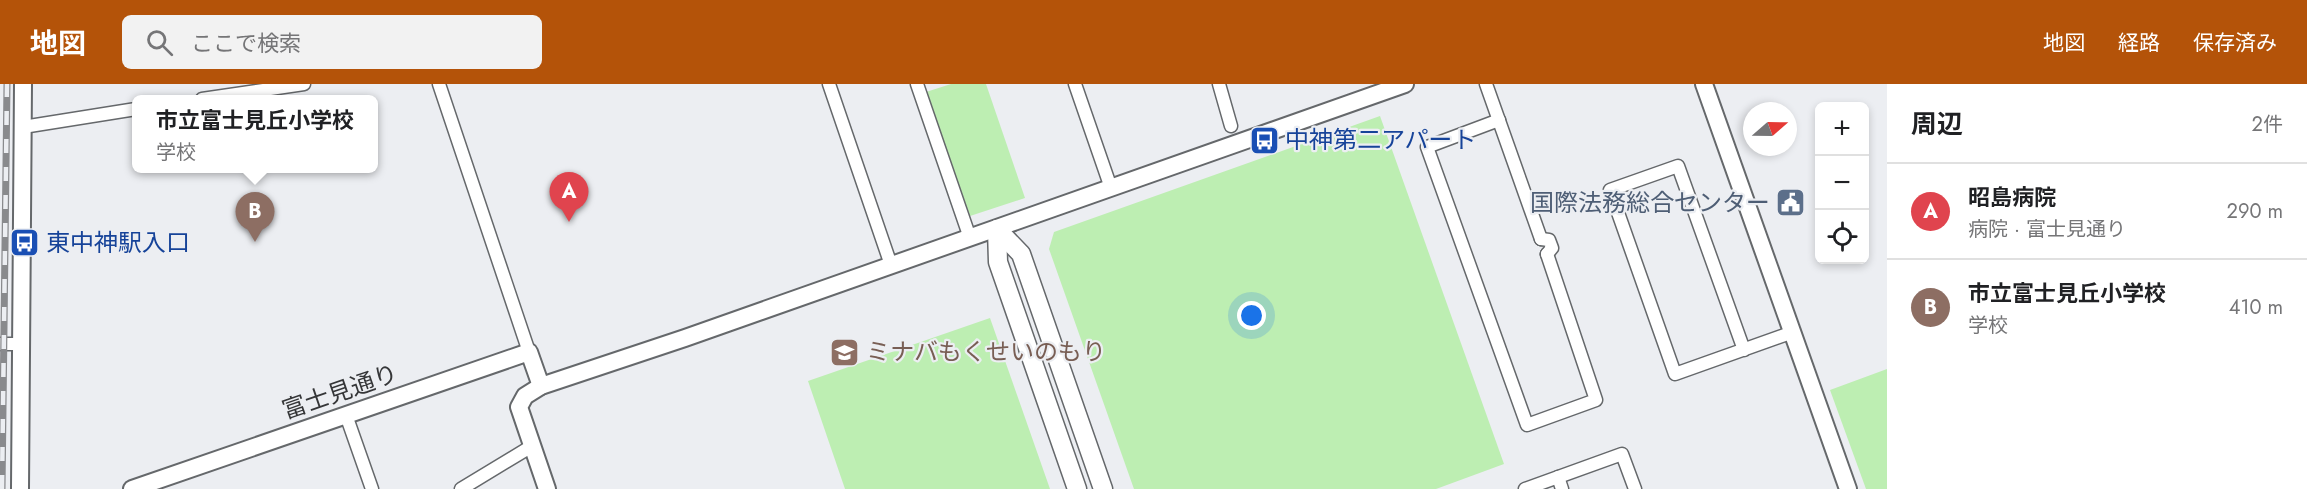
<!DOCTYPE html>
<html lang="ja">
<head>
<meta charset="utf-8">
<style>
  :root { --surface:#fff; --page:#f2f2f2; --text:#202124; --muted:#757577; --line:#e0e0e0; --accent:#b45309 }
  body { margin:0; font-family:Jost,"Noto Sans JP",sans-serif; background:var(--page); color:var(--text) }
  .controls { position:absolute; right:18px; top:18px; display:grid; overflow:hidden; border-radius:9px; box-shadow:0 3px 9px #0003 }
  .controls button { width:54px; height:54px; display:grid; place-items:center; padding:0; border:0; border-bottom:2px solid var(--line); background:var(--surface); color:var(--text); font:30px sans-serif }
  .compass { position:absolute; left:1743px; top:18px; width:54px; height:54px; border-radius:50%; background:var(--surface); box-shadow:0 3px 9px #0003; rotate:70deg }
  .you { position:absolute; left:1252px; top:232px; width:21px; height:21px; margin:-15px; border:4px solid #fff; border-radius:50%; background:#1a73e8; box-shadow:0 0 0 9px #1a73e833 }
  .badge { display:grid; place-items:center; width:39px; height:39px; border-radius:50%; background:var(--accent); color:#fff; font-size:20px; font-weight:700 }
  .pin { position:absolute; translate:-50% -50px; filter:drop-shadow(0 2px 3px #0008) }
  .pin::after { content:''; position:absolute; top:32px; width:21px; height:18px; background:inherit; clip-path:polygon(0 0,100% 0,50% 100%) }
  .popup { position:absolute; left:132px; top:11px; width:246px; height:78px; box-sizing:border-box; display:grid; place-content:center; border-radius:9px; background:var(--surface); filter:drop-shadow(0 2px 4px #0005); font-size:20px; white-space:nowrap; color:var(--muted) }
  .popup b { font-size:22px; color:var(--text) }
  .popup::after { content:''; position:absolute; left:50%; top:100%; margin-left:-12px; border:12px solid transparent; border-top-color:var(--surface) }
  .list { margin:0; padding:0; list-style:none }
  h2 { display:flex; justify-content:space-between; align-items:center; height:78px; margin:0; padding:0 24px; font-size:26px }
  h2 small { font-size:20px; font-weight:400; color:var(--muted) }
  .list li { display:grid; grid-template-columns:39px 1fr auto; gap:18px; align-items:center; box-sizing:border-box; height:96px; padding:0 24px; border-top:2px solid var(--line) }
  .list b { display:block; font-size:22px; white-space:nowrap }
  .list p { margin:0; font-size:20px; white-space:nowrap; color:var(--muted) }
  .list em { font-size:20px; font-style:normal; color:var(--muted) }
  .icon { flex:none; width:33px; height:33px; fill:none; stroke:currentColor; stroke-width:2; stroke-linecap:round; stroke-linejoin:round }
  .map { position:relative; flex:none; width:1887px; height:405px; overflow:hidden }
  header { display:flex; align-items:center; gap:36px; box-sizing:border-box; height:84px; padding:0 30px; background:var(--accent); color:#fff }
  header strong { font-size:28px }
  nav { display:flex; gap:33px; margin-inline-start:auto; font-size:21px }
  .search { width:420px; height:54px; background:var(--page); display:flex; align-items:center; gap:15px; box-sizing:border-box; padding:0 21px; border-radius:9px; color:var(--muted); font-size:22px }
  main { display:flex }
  aside { flex:1; background:var(--surface) }
  .map>svg:first-child { display:block }
  .green { fill:#bdeeb2 }
  .lines { fill:none; stroke-linecap:round; stroke-linejoin:round }
  .minor-casing { stroke:#65686b; stroke-width:15 }
  .tertiary-casing { stroke:#65686b; stroke-width:20 }
  .secondary-casing { stroke:#65686b; stroke-width:21 }
  .minor { stroke:#fff; stroke-width:12 }
  .tertiary { stroke:#fff; stroke-width:16 }
  .secondary { stroke:#fff; stroke-width:18 }
  .rail-casing { stroke:#898a8d; stroke-width:7 }
  .rail { stroke:#eceef2; stroke-width:4.5; stroke-dasharray:14; stroke-linecap:butt }
  .labels { text-anchor:middle; stroke-width:4.5; stroke-linejoin:round; paint-order:stroke }
  .transit-label { font-size:24px; fill:#164399; stroke:#eceef2; text-anchor:start }
  .service-label { font-size:24px; fill:#4e5e75; stroke:#eceef2; text-anchor:end }
  .education-label { font-size:24px; fill:#785e54; stroke:#eceef2; text-anchor:start }
  .street-label { font-size:24px; fill:#353638; stroke:#eceef2 }
</style>
</head>
<body>
<header>
<strong>地図</strong>
<div class="search"><svg class="icon" aria-label="search" viewBox="0 0 24 24"><circle cx="10" cy="10" r="6"/><path d="M15 15l6 6"/></svg>ここで検索</div>
<nav><a>地図</a><a>経路</a><a>保存済み</a></nav>
</header>
<main>
<div class="map">
<svg width="1887" height="405" viewBox="0 0 1887 405">
  <rect width="100%" height="100%" fill="#eceef2"/>
  <g class="green">
    <path d="M 951,0 L 986,0 L 1025,114 L 970,132 L 926,8 Z"/>
    <path d="M 1380,32 L 1504,380 L 1436,405 L 1134,405 L 1049,165 L 1054,148 Z"/>
    <path d="M 990,234 L 1050,405 L 845,405 L 808,297 Z"/>
    <path d="M 1887,285 L 1887,405 L 1866,405 L 1830,306 Z"/>
  </g>
  <g class="lines">
    <defs>
      <g id="minor">
        <path d="M 439,0 L 529,268"/>
        <path d="M 829,0 L 891,181"/>
        <path d="M 917,0 L 970,154"/>
        <path d="M 1075,0 L 1111,104"/>
        <path d="M 1219,0 L 1231,42"/>
        <path d="M 1486,0 L 1541,155"/>
        <path d="M 202,15 L 304,0"/>
        <path d="M 1499,36 L 1427,63 L 1527,341 L 1596,316 L 1547,170"/>
        <path d="M 23,43 L 136,25"/>
        <path d="M 1541,155 L 1549,156 L 1552,164 L 1547,170"/>
        <path d="M 0,260 L 20,260"/>
        <path d="M 1744,266 L 1678,82 L 1610,106 L 1675,290 L 1793,248"/>
        <path d="M 346,331 L 372,405"/>
        <path d="M 1558,393 L 1562,405"/>
        <path d="M 461,405 L 532,362"/>
        <path d="M 1525,405 L 1622,370 L 1635,405"/>
      </g>
      <g id="tertiary">
        <path d="M 1704,0 L 1848,405"/>
        <path d="M 20,405 L 23,0"/>
        <path d="M 132,405 L 529,268 L 541,302"/>
        <path d="M 547,405 L 519,323 L 525,312 L 541,302 L 685,254 L 1405,0"/>
      </g>
      <g id="secondary">
        <path d="M 997,145 L 1021,170 L 1103,405"/>
        <path d="M 997,145 L 998,178 L 1077,405"/>
      </g>
    </defs>
    <use href="#minor" class="minor-casing"/>
    <use href="#tertiary" class="tertiary-casing"/>
    <use href="#secondary" class="secondary-casing"/>
    <use href="#minor" class="minor"/>
    <use href="#tertiary" class="tertiary"/>
    <use href="#secondary" class="secondary"/>
    <defs>
      <path id="rail" d="M 2,405 L 7,0"/>
    </defs>
    <use href="#rail" class="rail-casing"/>
    <use href="#rail" class="rail"/>
  </g>
  <defs>
    <symbol id="bus-square" viewBox="-11 -11 22 22"><rect x="-9" y="-9" width="18" height="18" rx="4" fill="#1a4fb4" stroke="#eceef2"/><path d="M-5-6H5V4H4V6H2V4H-2V6H-4V4H-5ZM-3.5-4V0h7V-4ZM-3.5 1.2v1.5H-2V1.2ZM2 1.2v1.5H3.5V1.2Z" fill="#fff"/></symbol>
    <symbol id="civic-square" viewBox="-11 -11 22 22"><rect x="-9" y="-9" width="18" height="18" rx="4" fill="#5c6f8a" stroke="#eceef2"/><path d="M-.6-6.5H3V-4.5H.6V-3L4-1V1h2V6H-6V1h2V-1L-.6-3ZM-1.2 2.5V6h2.4V2.5Z" fill="#fff"/></symbol>
    <symbol id="school-square" viewBox="-11 -11 22 22"><rect x="-9" y="-9" width="18" height="18" rx="4" fill="#8d6e63" stroke="#eceef2"/><path d="M0-5L7-2L0 1L-7-2ZM-4 1L0 2.5L4 1V4Q0 6-4 4Z" fill="#fff"/></symbol>
  </defs>
  <g fill-rule="evenodd">
    <use href="#bus-square" x="1248" y="40" width="33" height="33"/>
    <use href="#civic-square" x="1774" y="102" width="33" height="33"/>
    <use href="#bus-square" x="8" y="142" width="33" height="33"/>
    <use href="#school-square" x="828" y="252" width="33" height="33"/>
  </g>
  <g class="labels">
    <g class="transit-label">
      <text x="1285" y="64">中神第二アパート</text>
      <text x="46" y="167">東中神駅入口</text>
    </g>
    <g class="service-label">
      <text x="1770" y="127">国際法務総合センター</text>
    </g>
    <g class="education-label">
      <text x="866" y="276">ミナバもくせいのもり</text>
    </g>
    <g class="street-label">
      <text transform="translate(340 308) rotate(-19)" y="8">富士見通り</text>
    </g>
  </g>
</svg>
<div class="controls">
<button>+</button>
<button>−</button>
<button><svg class="icon" aria-label="locate" viewBox="0 0 24 24"><circle cx="12" cy="12" r="6"/><path d="M12 2v4M12 18v4M2 12h4M18 12h4"/></svg></button>
</div>
<svg class="compass" viewBox="-18 -18 36 36"><path d="M0-13l5 13h-10z" fill="#e53935"/><path d="M0 13l5-13h-10z" fill="#757577"/></svg>
<div class="you"></div>
<div class="pin badge" style="left:569px;top:138px;background:#e0444e">A</div>
<div class="pin badge" style="left:255px;top:158px;background:#8d6e63">B</div>
<div class="popup"><b>市立富士見丘小学校</b>学校</div>
</div>
<aside>
<h2>周辺<small>2件</small></h2>
<ul class="list">
<li><span class="badge" style="background:#e0444e">A</span><div><b>昭島病院</b><p>病院 · 富士見通り</p></div><em>290 m</em></li>
<li><span class="badge" style="background:#8d6e63">B</span><div><b>市立富士見丘小学校</b><p>学校</p></div><em>410 m</em></li>
</ul>
</aside>
</main>
</body>
</html>
